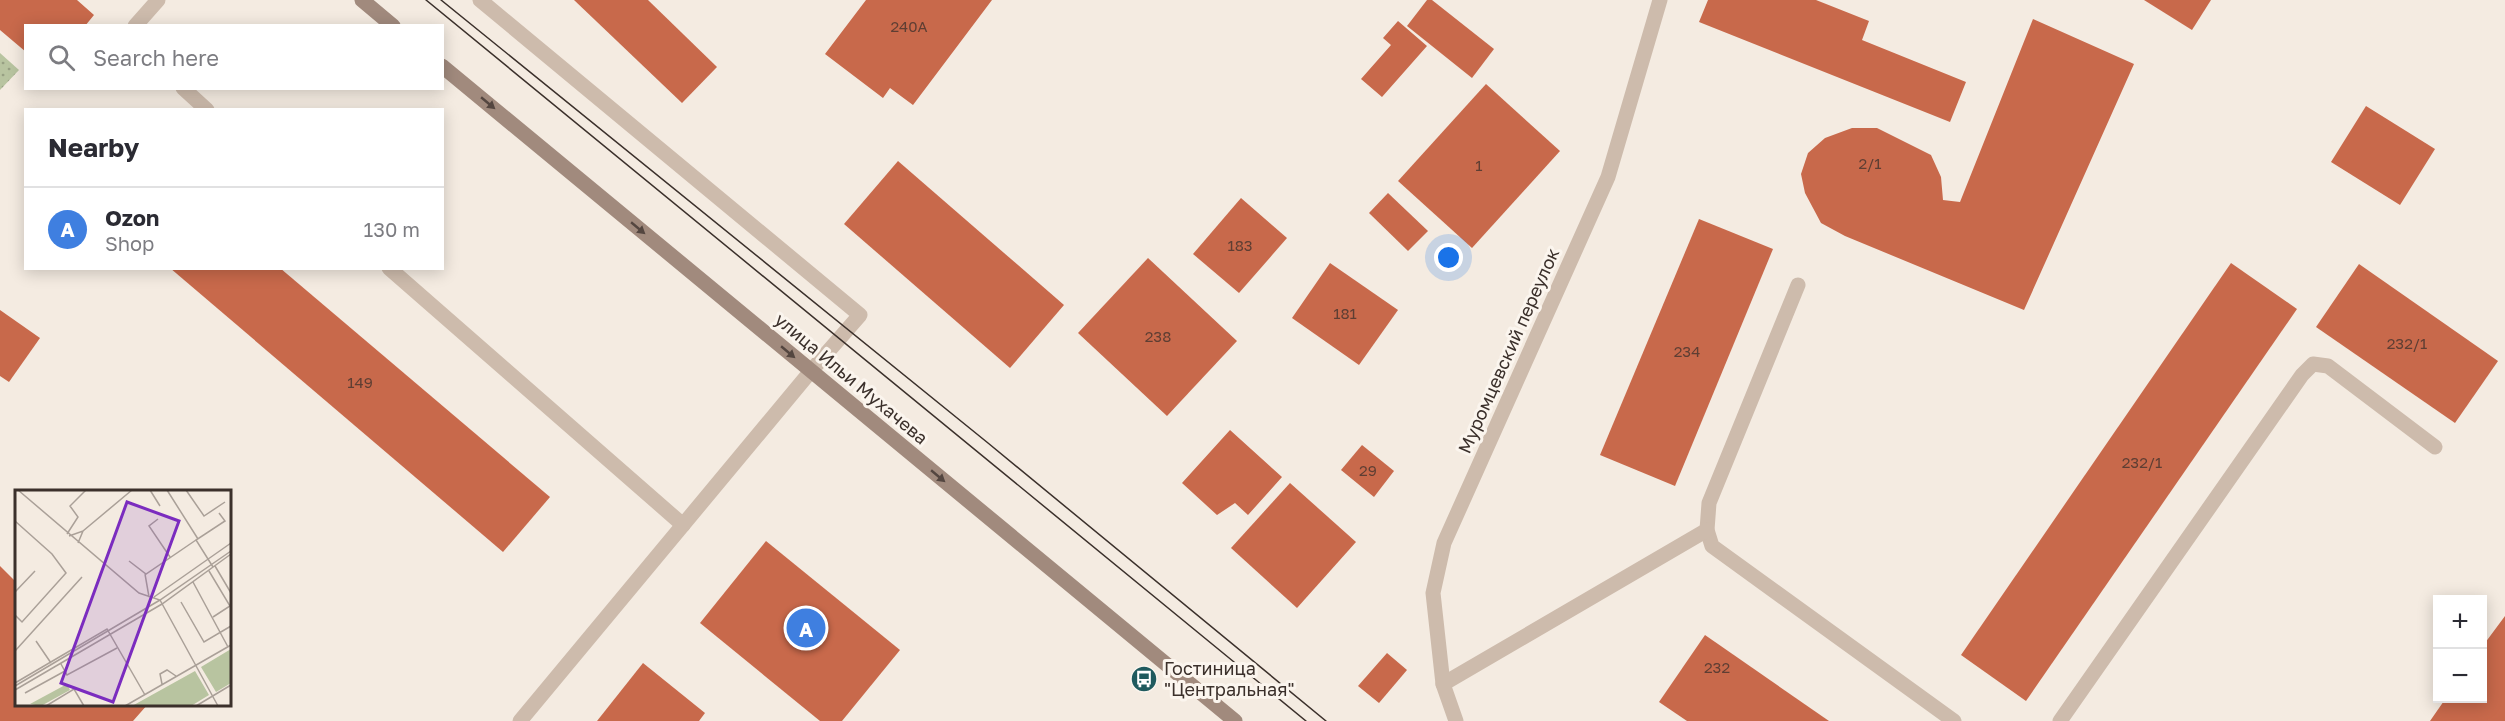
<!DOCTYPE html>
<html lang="en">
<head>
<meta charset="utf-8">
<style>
  :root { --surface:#fff; --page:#f2f2f3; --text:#2b2b33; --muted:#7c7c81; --line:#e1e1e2; --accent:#111827 }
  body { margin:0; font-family:"Golos Text",sans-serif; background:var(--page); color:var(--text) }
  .controls { position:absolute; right:18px; bottom:18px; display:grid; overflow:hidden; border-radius:0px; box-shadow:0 3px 15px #0003 }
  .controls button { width:54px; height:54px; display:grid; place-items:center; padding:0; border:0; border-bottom:2px solid var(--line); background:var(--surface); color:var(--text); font:30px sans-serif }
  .you { position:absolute; left:1449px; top:258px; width:21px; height:21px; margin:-15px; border:4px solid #fff; border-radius:50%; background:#1a73e8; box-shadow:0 0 0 9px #1a73e833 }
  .badge { display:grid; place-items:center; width:39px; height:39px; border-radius:50%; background:var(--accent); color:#fff; font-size:20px; font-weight:700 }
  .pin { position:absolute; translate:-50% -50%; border:3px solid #fff; box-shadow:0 2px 6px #0006 }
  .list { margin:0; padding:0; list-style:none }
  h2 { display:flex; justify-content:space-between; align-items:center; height:78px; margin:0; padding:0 24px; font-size:26px }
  h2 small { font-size:20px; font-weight:400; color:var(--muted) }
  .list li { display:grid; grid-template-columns:39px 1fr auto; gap:18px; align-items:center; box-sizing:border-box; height:84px; padding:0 24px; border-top:2px solid var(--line) }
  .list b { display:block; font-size:22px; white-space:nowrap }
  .list p { margin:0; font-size:20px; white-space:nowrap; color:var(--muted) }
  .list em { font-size:20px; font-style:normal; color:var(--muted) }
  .icon { flex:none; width:33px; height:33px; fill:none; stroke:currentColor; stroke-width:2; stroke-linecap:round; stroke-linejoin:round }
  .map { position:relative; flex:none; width:2505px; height:721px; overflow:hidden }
  .search { position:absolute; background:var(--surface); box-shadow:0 3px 15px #0003; left:24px; top:24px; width:420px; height:66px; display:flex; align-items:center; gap:15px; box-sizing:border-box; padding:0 21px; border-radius:0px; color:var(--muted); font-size:22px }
  .panel { position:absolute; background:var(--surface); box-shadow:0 3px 15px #0003; left:24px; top:108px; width:420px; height:162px; border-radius:0px }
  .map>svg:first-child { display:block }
  .grass { fill:url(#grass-dots) }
  .building { fill:#c8694b }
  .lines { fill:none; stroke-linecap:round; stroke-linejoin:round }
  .service { stroke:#cdbbac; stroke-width:15 }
  .minor { stroke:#cdbbac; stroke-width:15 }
  .secondary { stroke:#a18a7d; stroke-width:15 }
  .tram { stroke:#3b302b; stroke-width:1.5 }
  .oneway { fill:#544640 }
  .labels { text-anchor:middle; stroke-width:6; stroke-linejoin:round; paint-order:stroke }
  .number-label { font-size:15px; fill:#5e3e33 }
  .street-label { font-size:18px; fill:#3b302b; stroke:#fbf5ee }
  .poi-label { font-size:18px; fill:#3b302b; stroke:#fbf5ee; text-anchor:start }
  .inset-road { fill:none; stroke:#aaa098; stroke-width:1.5 }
  .view { fill:#7b2cbf; fill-opacity:0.15; stroke:#7b2cbf; stroke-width:3 }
  .inset-edge { fill:none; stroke:#3b302b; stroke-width:3 }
</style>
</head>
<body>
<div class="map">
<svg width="2505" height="721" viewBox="0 0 2505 721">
  <defs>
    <pattern id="grass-dots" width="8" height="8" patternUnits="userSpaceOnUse" patternTransform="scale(1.5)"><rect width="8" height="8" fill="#b8c4a0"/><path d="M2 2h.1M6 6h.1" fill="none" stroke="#97a083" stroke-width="1.8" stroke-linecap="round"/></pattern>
  </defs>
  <rect width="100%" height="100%" fill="#f4ebe1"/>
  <path class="grass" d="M 0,53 L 19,70 L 0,90 Z"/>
  <g class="building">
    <path d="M 0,0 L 77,0 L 94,15 L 85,26 L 26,26 L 26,52 L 0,30 Z"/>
    <path d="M 574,0 L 648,0 L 717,67 L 682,103 Z"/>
    <path d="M 866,0 L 992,0 L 913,105 L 890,88 L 883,98 L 825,54 Z"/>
    <path d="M 1427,0 L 1432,0 L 1494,49 L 1472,78 L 1407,26 Z"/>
    <path d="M 1708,0 L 1816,0 L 1869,21 L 1862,40 L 1966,82 L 1950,122 L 1699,22 Z"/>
    <path d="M 2144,0 L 2211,0 L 2192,30 Z"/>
    <path d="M 2033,19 L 2134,64 L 2024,310 L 1845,236 L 1821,223 L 1805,193 L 1801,174 L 1808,153 L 1825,138 L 1852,128 L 1877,128 L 1931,155 L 1941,177 L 1943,200 L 1960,202 Z"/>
    <path d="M 1398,21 L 1427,46 L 1382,97 L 1361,79 L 1391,45 L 1383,38 Z"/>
    <path d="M 1486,84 L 1560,151 L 1472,248 L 1398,181 Z"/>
    <path d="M 2366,106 L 2435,149 L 2400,205 L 2331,162 Z"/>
    <path d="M 898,161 L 1064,305 L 1010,368 L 844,224 Z"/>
    <path d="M 1388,193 L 1428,231 L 1408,251 L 1369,213 Z"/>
    <path d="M 1241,198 L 1287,238 L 1239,293 L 1193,254 Z"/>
    <path d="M 1699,219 L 1773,249 L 1675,486 L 1600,455 Z"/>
    <path d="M 1148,258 L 1237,341 L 1167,416 L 1078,333 Z"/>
    <path d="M 1330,263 L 1398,310 L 1359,365 L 1292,318 Z"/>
    <path d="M 2231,263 L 2297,309 L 2026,701 L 1961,655 Z"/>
    <path d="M 2359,264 L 2498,361 L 2455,423 L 2316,327 Z"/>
    <path d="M 170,268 L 280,268 L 550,497 L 503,552 Z"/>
    <path d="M 0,310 L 40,338 L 9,382 L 0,376 Z"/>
    <path d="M 1230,430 L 1282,477 L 1248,515 L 1235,503 L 1217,515 L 1182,483 Z"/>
    <path d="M 1362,445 L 1394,471 L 1374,497 L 1341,470 Z"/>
    <path d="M 1290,483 L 1356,542 L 1297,608 L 1231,548 Z"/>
    <path d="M 766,541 L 900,650 L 842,721 L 820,721 L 700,623 Z"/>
    <path d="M 0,566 L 16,582 L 16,704 L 148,704 L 133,721 L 0,721 Z"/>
    <path d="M 2505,616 L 2505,721 L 2430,721 L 2446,698 L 2482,698 L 2482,647 Z"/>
    <path d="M 1705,635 L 1829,721 L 1687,721 L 1659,702 Z"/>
    <path d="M 1387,653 L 1407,670 L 1379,703 L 1358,686 Z"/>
    <path d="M 643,663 L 705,713 L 699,721 L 597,721 Z"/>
  </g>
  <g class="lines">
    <g class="service">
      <path d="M 135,26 L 158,0"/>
      <path d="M 183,88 L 207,110"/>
      <path d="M 389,268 L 683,525"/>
      <path d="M 1798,285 L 1709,503 L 1707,530 L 1712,546 L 1954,721"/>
      <path d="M 1443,684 L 1707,530"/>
      <path d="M 520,721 L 811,371"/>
      <path d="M 2060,721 L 2302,375 L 2313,364 L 2328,366 L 2435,447"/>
    </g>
    <g class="minor">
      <path d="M 480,0 L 860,315 L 811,371"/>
      <path d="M 1456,721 L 1443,684 L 1433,593 L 1444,543 L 1608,177 L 1660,0"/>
    </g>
    <g class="secondary">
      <path d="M 362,0 L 393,26"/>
      <path d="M 442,66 L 1235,721"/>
    </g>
    <g class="tram">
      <path d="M 426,0 L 1306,721"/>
      <path d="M 441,0 L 988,443 L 1326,721"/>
    </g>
  </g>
  <defs><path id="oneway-solid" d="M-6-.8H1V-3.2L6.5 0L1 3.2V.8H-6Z" transform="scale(1.5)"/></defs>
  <g class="oneway">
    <use href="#oneway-solid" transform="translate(488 103) rotate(40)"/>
    <use href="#oneway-solid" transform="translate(638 228) rotate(40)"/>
    <use href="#oneway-solid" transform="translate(788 352) rotate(40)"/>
    <use href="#oneway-solid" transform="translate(938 476) rotate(40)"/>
  </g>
  <defs>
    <symbol id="bus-disc" viewBox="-11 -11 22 22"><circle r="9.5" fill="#1f5a5e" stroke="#fbf5ee"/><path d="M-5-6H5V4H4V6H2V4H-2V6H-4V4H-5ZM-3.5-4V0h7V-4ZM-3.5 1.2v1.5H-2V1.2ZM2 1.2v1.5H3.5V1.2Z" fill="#fff"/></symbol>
  </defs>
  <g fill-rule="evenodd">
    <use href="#bus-disc" x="1129" y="664" width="30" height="30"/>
  </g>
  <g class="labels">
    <g class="number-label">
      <text x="909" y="32">240А</text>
      <text x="1870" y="169">2/1</text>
      <text x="1479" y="171">1</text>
      <text x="1240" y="251">183</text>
      <text x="1345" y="319">181</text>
      <text x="1158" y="342">238</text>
      <text x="2407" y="349">232/1</text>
      <text x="1687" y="357">234</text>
      <text x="360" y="388">149</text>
      <text x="2142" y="468">232/1</text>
      <text x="1368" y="476">29</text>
      <text x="1717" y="673">232</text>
    </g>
    <g class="street-label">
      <text transform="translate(1509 351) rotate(-66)" y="6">Муромцевский переулок</text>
      <text transform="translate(851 379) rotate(40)" y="6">улица Ильи Мухачева</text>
    </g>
    <g class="poi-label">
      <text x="1164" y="675">Гостиница<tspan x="1164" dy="21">"Центральная"</tspan></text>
    </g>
  </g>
  <g transform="translate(15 490)">
    <rect width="216" height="216" fill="#f4ebe1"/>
    <path d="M 216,159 L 216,193 L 201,202 L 186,177 ZM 180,181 L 194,205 L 176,216 L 117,216 ZM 52,194 L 55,200 L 26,216 L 15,214 Z" fill="#b8c4a0"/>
    <path class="inset-road" d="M 3,0 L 124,103 L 145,110 L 203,216M 135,0 L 145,16M 152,0 L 183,49M 171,0 L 189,26 L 210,12M 143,29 L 134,36 L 155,67M 0,31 L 37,64 L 51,83 L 7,132 L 0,125M 68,41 L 117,0M 52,44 L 63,27 L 55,16 L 71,0M 54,46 L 68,41 L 63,53M 114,71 L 131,84 L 181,50M 200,76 L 216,103M 198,77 L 181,50 L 210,31 L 204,23M 194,81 L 215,116 L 198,127M 130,84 L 134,107M 178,92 L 213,157M 0,102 L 20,81M 139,107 L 216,53M 166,112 L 189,152 L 216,136M 21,151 L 36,173M 0,161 L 67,87M 46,174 L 52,185 L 102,158M 0,193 L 92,139 L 130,205M 147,194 L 145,184 L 152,180 L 161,186M 0,196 L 145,110 L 216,61M 0,200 L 147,114 L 216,64M 10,203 L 50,181M 31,216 L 59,199 L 69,216M 110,216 L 216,155M 181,216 L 216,195"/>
    <path class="view" d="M 112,12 L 164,31 L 98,212 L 46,193 Z"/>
    <rect width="216" height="216" class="inset-edge"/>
  </g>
</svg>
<div class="controls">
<button>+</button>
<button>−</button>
</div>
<div class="you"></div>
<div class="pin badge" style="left:806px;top:628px;background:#3f7fe0">A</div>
<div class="search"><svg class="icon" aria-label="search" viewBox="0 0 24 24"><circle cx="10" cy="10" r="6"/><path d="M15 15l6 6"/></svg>Search here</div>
<section class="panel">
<h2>Nearby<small></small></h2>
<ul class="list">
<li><span class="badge" style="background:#3f7fe0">A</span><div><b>Ozon</b><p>Shop</p></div><em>130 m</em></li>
</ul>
</section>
</div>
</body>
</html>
